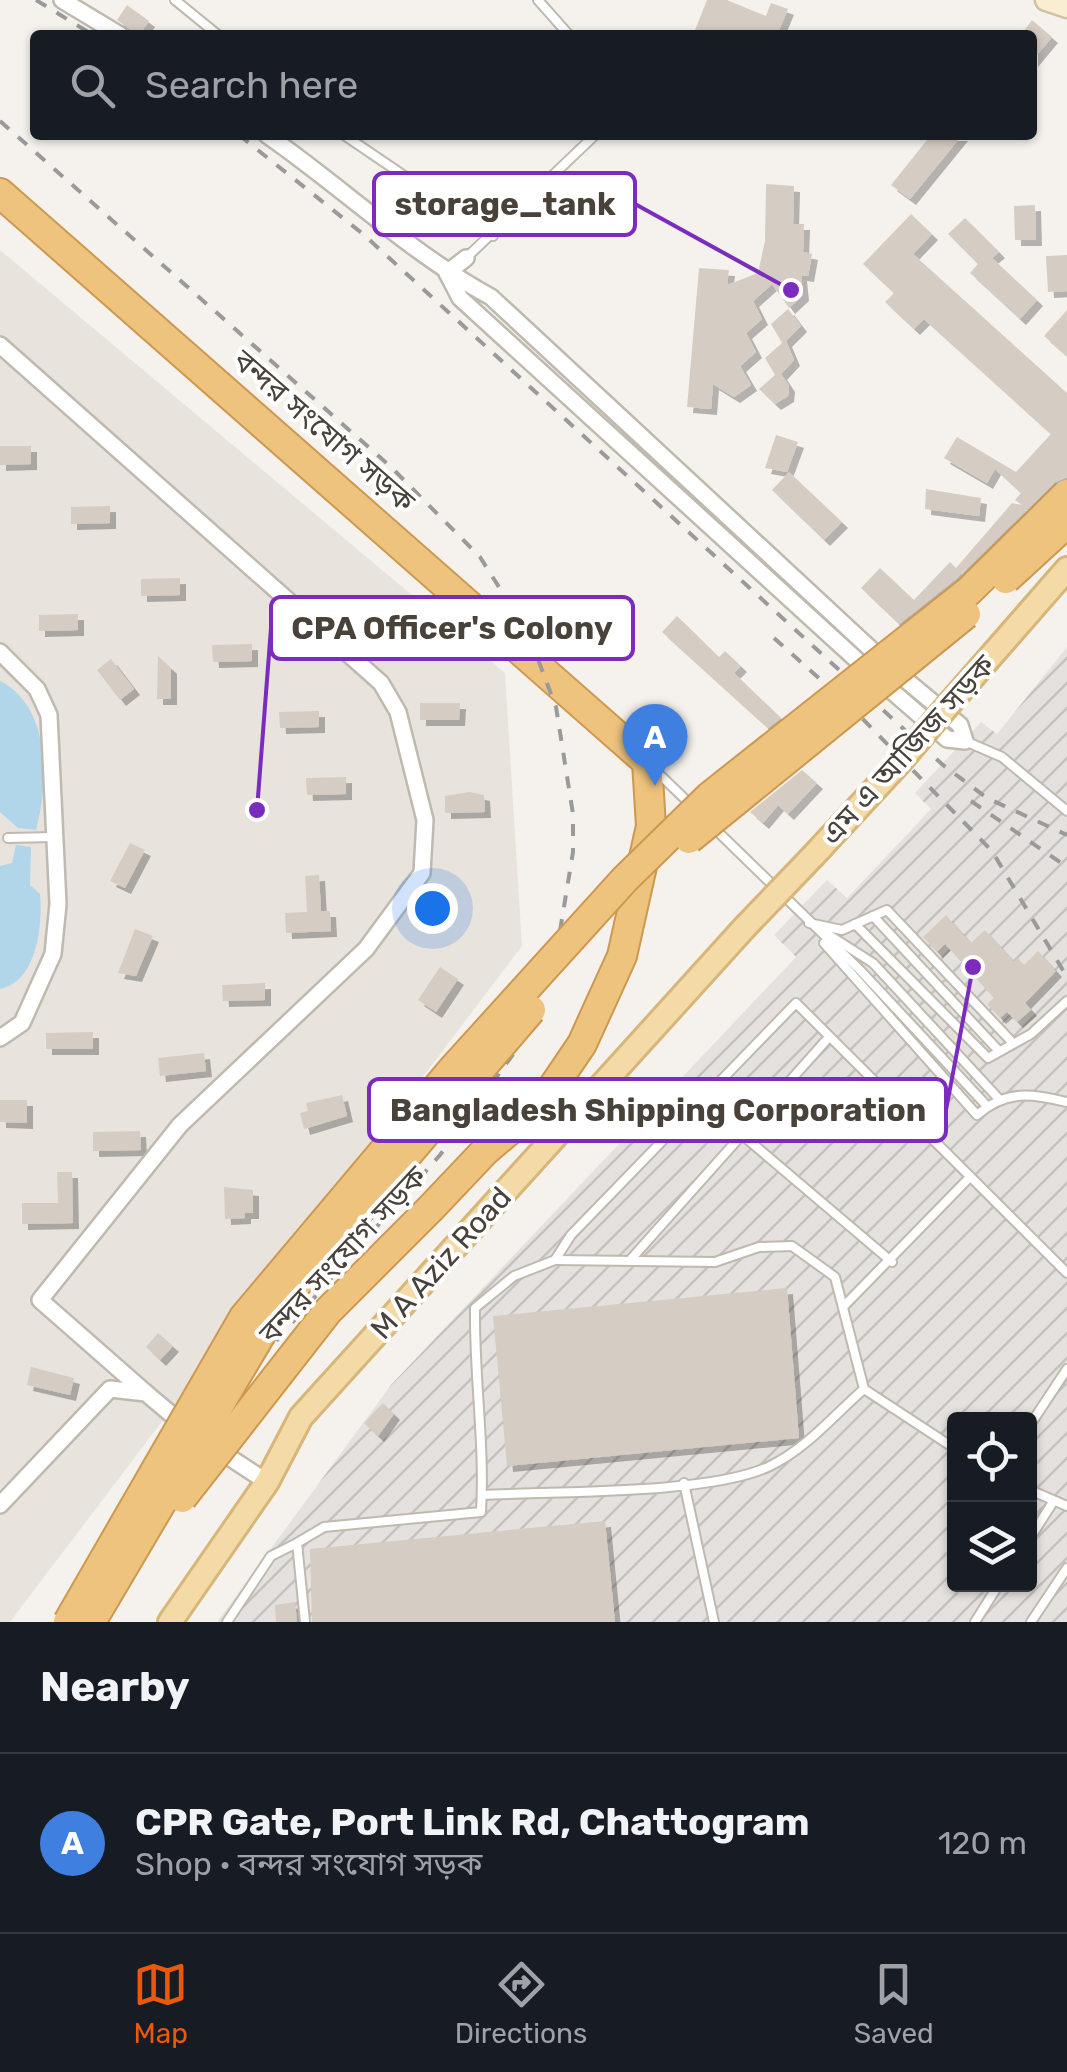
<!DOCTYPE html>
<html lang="en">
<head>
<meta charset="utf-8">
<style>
  :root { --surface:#171b24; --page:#242831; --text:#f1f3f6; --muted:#9ea1a6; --line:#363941; --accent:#ea580c }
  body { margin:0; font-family:Rubik,"Noto Sans Bengali",sans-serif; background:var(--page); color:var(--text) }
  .controls { position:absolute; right:30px; bottom:30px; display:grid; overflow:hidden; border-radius:10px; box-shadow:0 2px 8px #0004 }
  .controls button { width:90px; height:90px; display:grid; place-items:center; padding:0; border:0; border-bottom:2px solid var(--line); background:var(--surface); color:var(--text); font:50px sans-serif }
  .you { position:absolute; left:432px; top:908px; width:35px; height:35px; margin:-25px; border:8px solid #fff; border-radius:50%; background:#1a73e8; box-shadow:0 0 0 15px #1a73e833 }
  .badge { display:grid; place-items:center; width:65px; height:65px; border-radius:50%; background:var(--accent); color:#fff; font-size:32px; font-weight:700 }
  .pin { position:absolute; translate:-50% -82px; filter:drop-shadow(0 2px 5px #0008) }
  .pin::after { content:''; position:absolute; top:52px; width:35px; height:30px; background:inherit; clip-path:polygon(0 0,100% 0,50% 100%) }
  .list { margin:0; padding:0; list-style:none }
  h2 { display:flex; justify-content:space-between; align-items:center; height:130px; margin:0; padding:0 40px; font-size:42px }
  h2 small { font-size:32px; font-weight:400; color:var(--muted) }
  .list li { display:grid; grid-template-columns:65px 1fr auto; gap:30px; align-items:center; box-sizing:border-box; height:180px; padding:0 40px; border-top:2px solid var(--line) }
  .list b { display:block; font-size:38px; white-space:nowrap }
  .list p { margin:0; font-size:32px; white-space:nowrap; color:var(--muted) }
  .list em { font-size:32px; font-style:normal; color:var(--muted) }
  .icon { flex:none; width:55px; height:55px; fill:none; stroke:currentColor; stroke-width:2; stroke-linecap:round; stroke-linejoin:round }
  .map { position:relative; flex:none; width:1067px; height:1622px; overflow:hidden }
  .search { position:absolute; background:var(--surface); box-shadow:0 2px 8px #0004; left:30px; right:30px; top:30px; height:110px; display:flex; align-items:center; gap:25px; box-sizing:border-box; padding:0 35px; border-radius:10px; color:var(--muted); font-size:38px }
  .sheet { height:310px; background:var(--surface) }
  nav { display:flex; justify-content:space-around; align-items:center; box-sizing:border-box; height:140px; border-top:2px solid var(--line); background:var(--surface); font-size:28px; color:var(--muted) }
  nav a { display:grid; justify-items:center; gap:5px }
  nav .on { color:var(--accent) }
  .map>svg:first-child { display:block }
  .residential { fill:#e8e3dc }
  .industrial { fill:url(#industrial-furrows); fill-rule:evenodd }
  .water { fill:#b1d5e9 }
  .building { fill:#d5cdc3; filter:url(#shadow) }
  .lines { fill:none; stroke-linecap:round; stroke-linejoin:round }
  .lane-casing { stroke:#bfb9b0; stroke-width:12 }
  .street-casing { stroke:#bfb9b0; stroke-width:20 }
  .secondary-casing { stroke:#cfc1a2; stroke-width:25 }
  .primary-casing { stroke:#d7b678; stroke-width:28 }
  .highway-casing { stroke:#cd984f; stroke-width:32 }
  .lane { stroke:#fff; stroke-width:8 }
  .street { stroke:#fff; stroke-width:15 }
  .secondary { stroke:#f9eed2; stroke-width:20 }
  .primary { stroke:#f3daa7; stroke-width:22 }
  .highway { stroke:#eec37e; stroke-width:28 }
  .rail { stroke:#9a9a9a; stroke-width:4; stroke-dasharray:12 12; stroke-linecap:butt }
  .primary-bridge-casing { stroke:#d7b678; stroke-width:28; stroke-linecap:butt }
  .highway-bridge-casing { stroke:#cd984f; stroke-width:32; stroke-linecap:butt }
  .primary-bridge { stroke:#f3daa7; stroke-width:22 }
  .highway-bridge { stroke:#eec37e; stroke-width:28 }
  .labels { text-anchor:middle; stroke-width:8; stroke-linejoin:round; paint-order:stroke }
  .street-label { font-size:30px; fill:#49423b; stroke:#fff }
  .leader { fill:none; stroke:#7b2cbf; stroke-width:4 }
  .callout-dot { fill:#7b2cbf; stroke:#fff; stroke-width:4 }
  .callout { fill:#fff; stroke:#7b2cbf; stroke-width:4 }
  .callout-label { font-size:32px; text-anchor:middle; font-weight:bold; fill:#49423b }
</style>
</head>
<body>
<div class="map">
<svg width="1067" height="1622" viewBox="0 0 1067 1622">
  <defs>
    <pattern id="industrial-furrows" width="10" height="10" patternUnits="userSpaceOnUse" patternTransform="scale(2.5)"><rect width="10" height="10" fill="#e5e1de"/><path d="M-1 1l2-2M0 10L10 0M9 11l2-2" fill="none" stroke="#c6c2bf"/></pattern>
    <filter id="shadow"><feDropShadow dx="6" dy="6" stdDeviation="0" flood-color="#0004"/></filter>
  </defs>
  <rect width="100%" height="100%" fill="#f5f2ed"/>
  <path class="residential" d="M 0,250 L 505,673 L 522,946 L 10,1622 L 0,1622 Z"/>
  <path class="industrial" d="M 1067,647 L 1067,1622 L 217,1622 L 391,1385 L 796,957 L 774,935 L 827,880 L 847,898 L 931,809 L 915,793 L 981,722 L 997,734 ZM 954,1420 L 1030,1420 L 1030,1584 L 954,1584 Z"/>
  <g class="water">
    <path d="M 0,681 C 50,706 49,781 36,830 L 18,828 L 0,812 Z"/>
    <path d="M 16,845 L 31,847 L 30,885 L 40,894 C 43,924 37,982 0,989 L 0,866 L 12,863 Z"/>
  </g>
  <g class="building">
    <path d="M 707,0 L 727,0 L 766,16 L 771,3 L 788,9 L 777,35 L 693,35 Z"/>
    <path d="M 127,5 L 149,21 L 139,35 L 117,20 Z"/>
    <path d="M 1032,20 L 1052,37 L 1032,61 L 1032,35 L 1021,35 Z"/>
    <path d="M 931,135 L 962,135 L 910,199 L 891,185 Z"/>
    <path d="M 766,184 L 794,186 L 793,224 L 804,224 L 803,252 L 812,254 L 808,276 L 801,275 L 803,295 L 789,308 L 772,284 L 753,301 L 762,319 L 746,333 L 756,352 L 740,366 L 751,385 L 734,397 L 713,384 L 711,409 L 687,407 L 699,268 L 729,270 L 727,285 L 758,273 L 765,241 Z"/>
    <path d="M 1035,205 L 1036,240 L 1015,240 L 1014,206 Z"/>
    <path d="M 911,214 L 932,234 L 913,254 L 1067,393 L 1067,477 L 1055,482 L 957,578 L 899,624 L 861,588 L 880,568 L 914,600 L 950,562 L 956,568 L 1012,503 L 1022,505 L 1015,500 L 1021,493 L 995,469 L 987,483 L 944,458 L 957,437 L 1016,472 L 1051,434 L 924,319 L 914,329 L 885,302 L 894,293 L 863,264 Z"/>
    <path d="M 965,218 L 999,252 L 992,258 L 1037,300 L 1020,319 L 970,273 L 978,264 L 948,234 Z"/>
    <path d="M 1067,255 L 1067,291 L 1048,292 L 1046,256 Z"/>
    <path d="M 788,309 L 801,326 L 786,341 L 794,360 L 781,374 L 789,386 L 788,396 L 775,404 L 759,389 L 775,375 L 765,358 L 782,343 L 771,324 Z"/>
    <path d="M 1067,310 L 1067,356 L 1044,336 Z"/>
    <path d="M 776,435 L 798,442 L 787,472 L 765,468 Z"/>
    <path d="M 0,446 L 31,446 L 31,464 L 0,465 Z"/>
    <path d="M 789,472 L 842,522 L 824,540 L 772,490 Z"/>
    <path d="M 926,489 L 981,498 L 979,516 L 925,509 Z"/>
    <path d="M 110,506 L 110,523 L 71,524 L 71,507 Z"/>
    <path d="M 180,578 L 180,595 L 141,596 L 141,579 Z"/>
    <path d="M 78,614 L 78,630 L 39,631 L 39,615 Z"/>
    <path d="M 677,616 L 719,657 L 725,651 L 741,666 L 734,673 L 781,718 L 768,728 L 662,632 Z"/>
    <path d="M 252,644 L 252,661 L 213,662 L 212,645 Z"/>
    <path d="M 158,656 L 171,668 L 171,699 L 157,699 Z"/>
    <path d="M 111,659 L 134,689 L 120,700 L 97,670 Z"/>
    <path d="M 420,703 L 460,703 L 459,720 L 420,720 Z"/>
    <path d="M 319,711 L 319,727 L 280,728 L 279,712 Z"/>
    <path d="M 802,770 L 817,783 L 788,814 L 778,805 L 763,823 L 750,812 Z"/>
    <path d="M 346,777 L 346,794 L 307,795 L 306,778 Z"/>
    <path d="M 470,792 L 484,795 L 485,812 L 445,813 L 445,796 Z"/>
    <path d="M 130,843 L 145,850 L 125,888 L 110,881 Z"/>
    <path d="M 319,875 L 321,911 L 330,911 L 331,931 L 286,933 L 285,913 L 307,912 L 305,876 Z"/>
    <path d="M 946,915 L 971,943 L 985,930 L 1014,961 L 1018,958 L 1024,965 L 1038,951 L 1056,971 L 1025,1003 L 1031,1010 L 1017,1022 L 1007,1012 L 1000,1018 L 987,1004 L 994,998 L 945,944 L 937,952 L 923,937 Z"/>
    <path d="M 135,929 L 153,936 L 136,976 L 118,973 Z"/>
    <path d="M 440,967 L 458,979 L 436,1012 L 418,1000 Z"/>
    <path d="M 265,983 L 265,1000 L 223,1001 L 222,985 Z"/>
    <path d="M 93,1032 L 93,1049 L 46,1049 L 46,1033 Z"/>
    <path d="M 204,1053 L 206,1071 L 160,1076 L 158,1058 Z"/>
    <path d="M 342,1095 L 347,1116 L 304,1129 L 300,1113 L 308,1111 L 306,1103 Z"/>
    <path d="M 0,1100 L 27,1100 L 27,1123 L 0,1122 Z"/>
    <path d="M 140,1131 L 141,1150 L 93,1151 L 93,1132 Z"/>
    <path d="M 57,1172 L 72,1172 L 73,1223 L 22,1224 L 22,1203 L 58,1203 Z"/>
    <path d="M 224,1187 L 253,1190 L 253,1213 L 245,1213 L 245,1218 L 225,1219 Z"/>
    <path d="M 787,1288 L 799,1438 L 507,1466 L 493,1316 Z"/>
    <path d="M 158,1333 L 173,1346 L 160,1360 L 146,1347 Z"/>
    <path d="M 31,1367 L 74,1378 L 70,1395 L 27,1385 Z"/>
    <path d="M 383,1403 L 394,1414 L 378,1436 L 364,1423 Z"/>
    <path d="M 605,1521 L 615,1622 L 312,1622 L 310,1549 Z"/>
    <path d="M 295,1602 L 297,1622 L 276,1622 L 275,1605 Z"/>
  </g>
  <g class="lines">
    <defs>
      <g id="lane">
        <path d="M 175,0 L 218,35"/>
        <path d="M 538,0 L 569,35"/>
        <path d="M 344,135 L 493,236"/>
        <path d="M 466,258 L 595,135"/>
        <path d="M 965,741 L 1002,757 L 1067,811"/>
        <path d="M 657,772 L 690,804"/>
        <path d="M 714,828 L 860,970 L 987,1106"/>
        <path d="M 8,838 L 53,837"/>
        <path d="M 873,916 L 998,1050"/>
        <path d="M 809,923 L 842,930 L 887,910 L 1011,1041"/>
        <path d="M 855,924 L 988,1058 L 1031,1034 L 1067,1001"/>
        <path d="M 826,933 L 873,963 L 999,1099"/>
        <path d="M 824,943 L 977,1115 C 1007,1089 1031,1094 1067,1102"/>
        <path d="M 700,1099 L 892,1262"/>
        <path d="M 632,1258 L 829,1037"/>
        <path d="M 555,1260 L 715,1262 L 759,1247 L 792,1246 L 835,1277 L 864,1389 L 954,1448"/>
        <path d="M 843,1307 L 968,1179"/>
        <path d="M 1030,1425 L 1067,1369"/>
        <path d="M 684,1483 L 714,1622"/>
        <path d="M 1030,1490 L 1067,1506"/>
        <path d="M 482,1495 C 553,1491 710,1495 770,1466 C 806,1449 834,1415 864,1389"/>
        <path d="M 1030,1538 L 1053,1502"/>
        <path d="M 227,1622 L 271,1556 L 297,1543"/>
        <path d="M 305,1622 L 297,1543 L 324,1527 L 481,1512 C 485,1444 474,1377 475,1308 L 514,1276 L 555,1260 L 571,1235 L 796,1003 L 1067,1273"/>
        <path d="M 975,1622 L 999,1584"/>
        <path d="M 1031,1622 L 1067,1568"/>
      </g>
      <g id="street">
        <path d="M 62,0 L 120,35"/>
        <path d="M 267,135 C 342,187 413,255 491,297 L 889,666 L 960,725 L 965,741 L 947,739 L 871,673 L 460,298 L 447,273"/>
        <path d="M 447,273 L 466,258"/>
        <path d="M 0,345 L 381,683 L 398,712 L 425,820 L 422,873 L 366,949 L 180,1125 L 40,1300 L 146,1393"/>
        <path d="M 0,652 L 37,689 L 49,715 L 58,904 L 53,954 L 22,1023 L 0,1038"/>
        <path d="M 215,1448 L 267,1482"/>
        <path d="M 0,1505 L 110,1389 L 146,1393 L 185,1426"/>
      </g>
      <path id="secondary" d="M 1046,0 L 1067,7"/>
      <g id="primary">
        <path d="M 950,703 L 1067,569"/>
        <path d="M 814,855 L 900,762"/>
        <path d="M 170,1622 L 267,1482 L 301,1417 L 745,927"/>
      </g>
      <path id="highway" d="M 0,193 L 647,762 L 651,826 L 622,956 L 582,1044 L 542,1103 L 485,1151 L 431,1208"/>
    </defs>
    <use href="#lane" class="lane-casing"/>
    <use href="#street" class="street-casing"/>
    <use href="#secondary" class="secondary-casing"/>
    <use href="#primary" class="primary-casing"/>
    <use href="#highway" class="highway-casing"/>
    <use href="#lane" class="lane"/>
    <use href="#street" class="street"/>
    <use href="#secondary" class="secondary"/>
    <use href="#primary" class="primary"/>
    <use href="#highway" class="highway"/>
    <g class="rail">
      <path d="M 36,0 L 93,35"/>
      <path d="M 0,121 L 391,467 L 480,557 L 528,633 L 556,707 L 573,814 L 573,852 L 560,931 L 514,1053 L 440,1155 L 194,1434 L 106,1547 L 63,1622"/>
      <path d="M 239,135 L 363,234 L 943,765 L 987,798 L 1067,835"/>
      <path d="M 774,638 L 849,705 L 992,851 L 1067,977"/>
      <path d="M 971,801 L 1067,867"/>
    </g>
    <defs>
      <g id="primary-bridge">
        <path d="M 900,762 L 950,703"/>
        <path d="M 745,927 L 814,855"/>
      </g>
      <g id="highway-bridge">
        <path d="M 1006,579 L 1067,523"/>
        <path d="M 689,839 L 966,614"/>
        <path d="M 182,1498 L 328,1311 L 431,1208"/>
        <path d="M 68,1622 L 244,1317 L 451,1071 L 625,879 L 710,796 L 969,591 L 1067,494"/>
        <path d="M 91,1622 L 277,1307 L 531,1010"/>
      </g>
    </defs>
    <use href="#primary-bridge" class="primary-bridge-casing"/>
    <use href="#highway-bridge" class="highway-bridge-casing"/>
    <use href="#primary-bridge" class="primary-bridge"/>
    <use href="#highway-bridge" class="highway-bridge"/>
  </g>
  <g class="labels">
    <g class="street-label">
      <text transform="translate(324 431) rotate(41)" y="10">বন্দর সংযোগ সড়ক</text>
      <text transform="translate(908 750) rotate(-48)" y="10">এম এ আজিজ সড়ক</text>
      <text transform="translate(343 1255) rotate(-47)" y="10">বন্দর সংযোগ সড়ক</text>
      <text transform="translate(441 1263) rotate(-48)" y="10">M A Aziz Road</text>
    </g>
  </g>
  <path class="leader" d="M791 290L635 204M257 810L271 628M973 967L946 1110"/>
  <g class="callout-dot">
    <circle cx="791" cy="290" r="10"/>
    <circle cx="257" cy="810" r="10"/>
    <circle cx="973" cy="967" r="10"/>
  </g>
  <g class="callout">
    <rect x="374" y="173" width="261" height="62" rx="10"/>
    <rect x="271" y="597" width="362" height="62" rx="10"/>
    <rect x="369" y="1079" width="577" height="62" rx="10"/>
  </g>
  <g class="callout-label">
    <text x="505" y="215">storage_tank</text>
    <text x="452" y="639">CPA Officer's Colony</text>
    <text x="658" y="1121">Bangladesh Shipping Corporation</text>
  </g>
</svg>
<div class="controls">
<button><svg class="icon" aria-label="locate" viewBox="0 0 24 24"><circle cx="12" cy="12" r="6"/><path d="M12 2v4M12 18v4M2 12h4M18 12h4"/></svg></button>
<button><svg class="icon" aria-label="layers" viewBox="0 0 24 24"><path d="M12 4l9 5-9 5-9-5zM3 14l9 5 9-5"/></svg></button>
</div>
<div class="you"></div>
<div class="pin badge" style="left:655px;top:786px;background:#3f7fe0">A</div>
<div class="search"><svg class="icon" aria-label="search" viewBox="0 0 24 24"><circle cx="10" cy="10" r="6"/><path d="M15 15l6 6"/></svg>Search here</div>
</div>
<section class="sheet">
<h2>Nearby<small></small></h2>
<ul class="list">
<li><span class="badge" style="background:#3f7fe0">A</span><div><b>CPR Gate, Port Link Rd, Chattogram</b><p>Shop · বন্দর সংযোগ সড়ক</p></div><em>120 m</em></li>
</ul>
</section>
<nav>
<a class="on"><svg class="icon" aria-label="map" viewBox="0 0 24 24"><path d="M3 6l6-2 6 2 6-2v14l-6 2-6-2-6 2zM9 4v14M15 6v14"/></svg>Map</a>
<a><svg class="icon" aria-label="directions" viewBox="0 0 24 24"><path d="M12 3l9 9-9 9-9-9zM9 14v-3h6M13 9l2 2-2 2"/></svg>Directions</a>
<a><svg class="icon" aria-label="saved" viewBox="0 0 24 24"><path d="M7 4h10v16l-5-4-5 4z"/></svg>Saved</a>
</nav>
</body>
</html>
